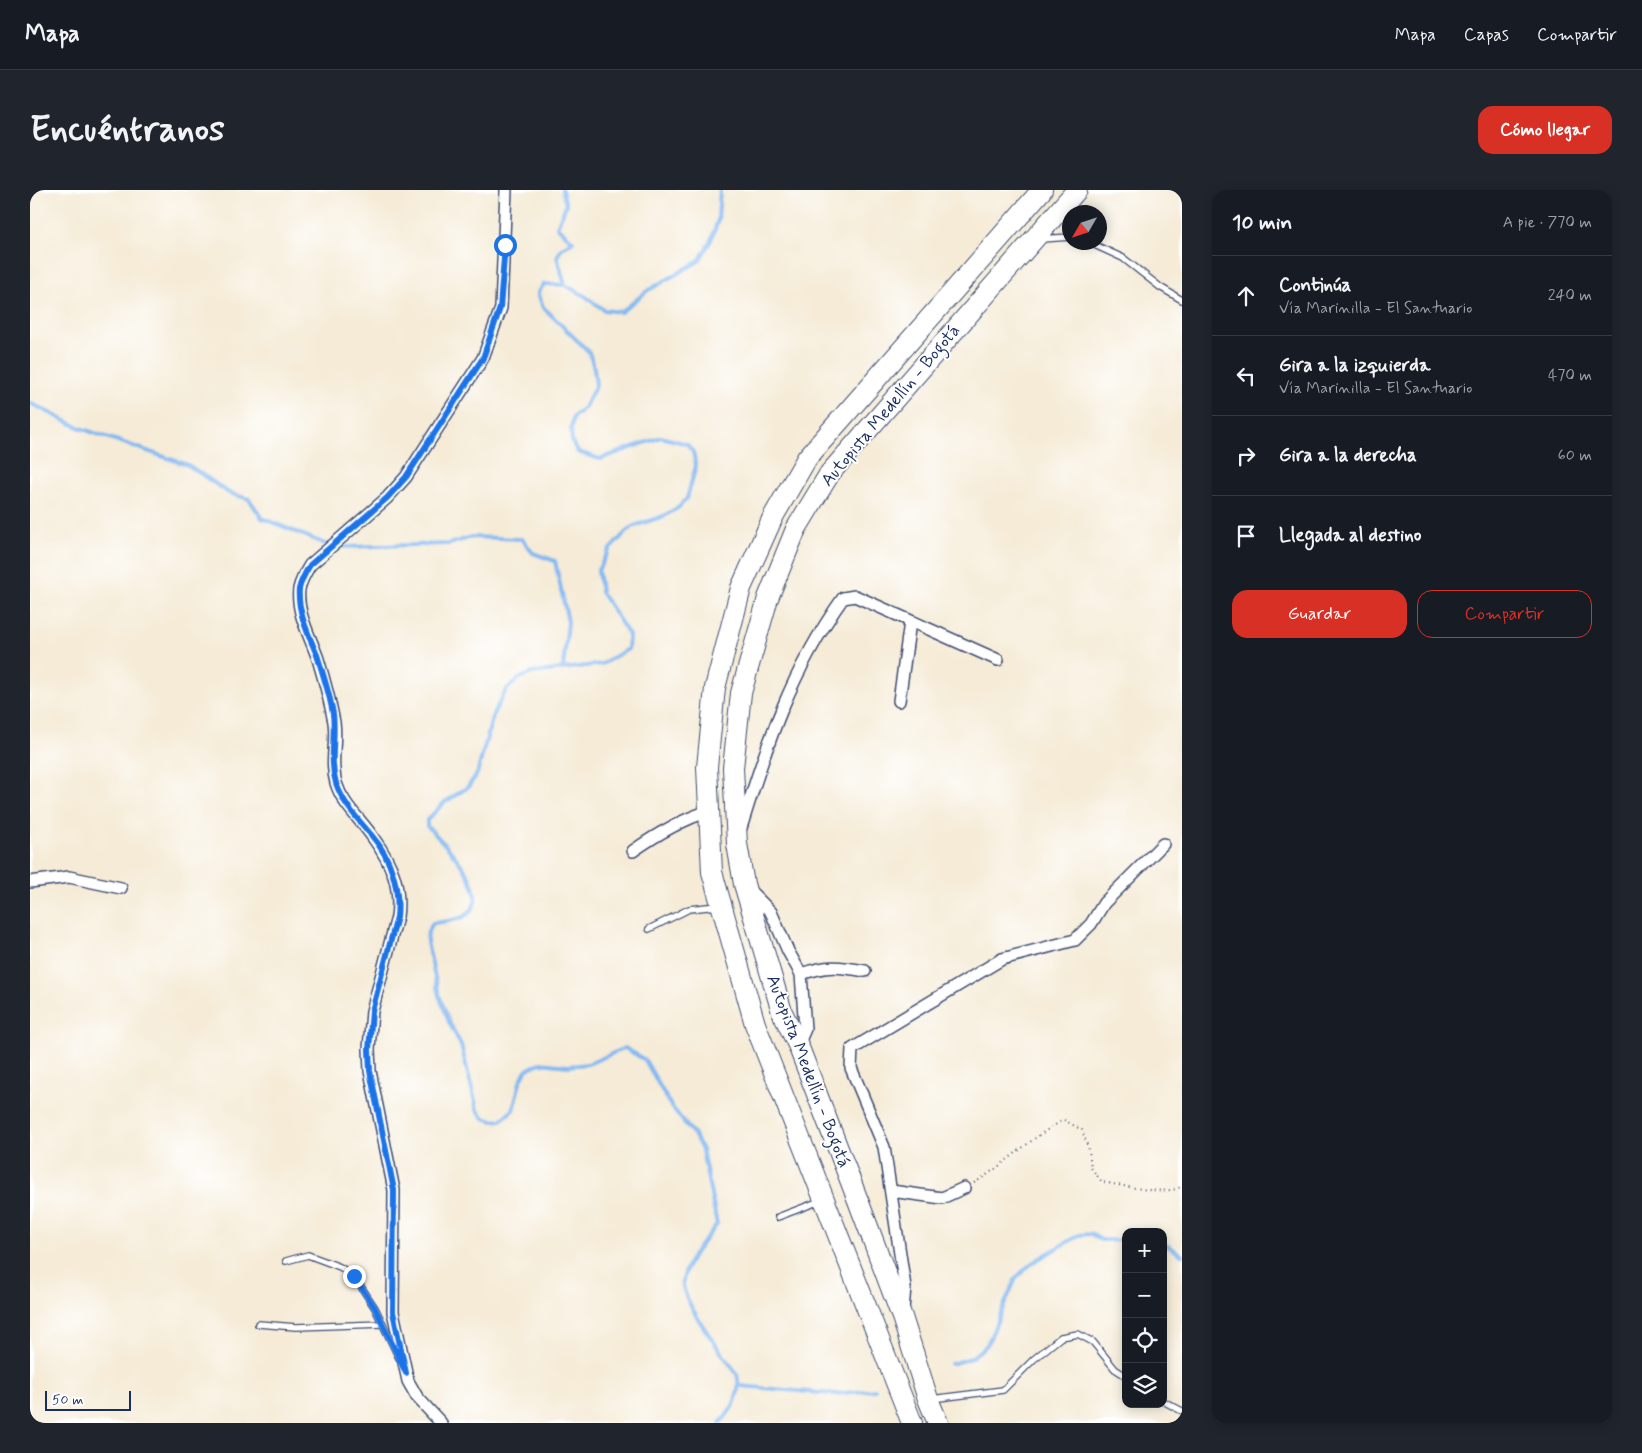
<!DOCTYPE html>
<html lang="es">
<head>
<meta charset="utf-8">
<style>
  :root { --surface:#171b24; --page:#20242c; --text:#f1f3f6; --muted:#9ea1a6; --line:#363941; --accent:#d93025 }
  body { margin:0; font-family:Mynerve,sans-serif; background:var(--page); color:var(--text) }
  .controls { position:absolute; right:15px; bottom:15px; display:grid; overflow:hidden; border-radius:10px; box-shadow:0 2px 12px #0003 }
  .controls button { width:45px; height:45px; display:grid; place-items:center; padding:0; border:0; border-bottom:1px solid var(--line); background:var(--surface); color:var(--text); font:25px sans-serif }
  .compass { position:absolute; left:1032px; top:15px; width:45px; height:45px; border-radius:50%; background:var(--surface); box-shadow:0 2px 12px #0003; rotate:231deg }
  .scale { position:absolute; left:15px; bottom:12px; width:86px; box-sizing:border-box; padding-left:5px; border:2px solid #1b2f5e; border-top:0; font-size:14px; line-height:18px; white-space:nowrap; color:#1b2f5e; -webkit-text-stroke:4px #fff; paint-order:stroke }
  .stop { position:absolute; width:15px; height:15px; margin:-11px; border:4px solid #1a73e8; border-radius:50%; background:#fff }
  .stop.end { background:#1a73e8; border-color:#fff; box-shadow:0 1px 5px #0008 }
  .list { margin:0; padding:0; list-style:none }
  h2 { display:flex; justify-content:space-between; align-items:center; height:65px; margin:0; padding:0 20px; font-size:21px }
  h2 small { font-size:16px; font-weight:400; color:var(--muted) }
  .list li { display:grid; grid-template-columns:32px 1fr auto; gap:15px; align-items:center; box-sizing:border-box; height:80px; padding:0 20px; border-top:1px solid var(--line) }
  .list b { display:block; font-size:19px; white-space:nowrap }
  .list p { margin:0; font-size:16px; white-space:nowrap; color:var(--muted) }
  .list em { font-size:16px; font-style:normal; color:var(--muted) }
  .actions { display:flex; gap:10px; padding:15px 20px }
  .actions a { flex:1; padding:11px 0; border:1px solid var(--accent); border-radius:15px; text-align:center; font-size:18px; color:var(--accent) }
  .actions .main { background:var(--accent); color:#fff }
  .icon { flex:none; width:28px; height:28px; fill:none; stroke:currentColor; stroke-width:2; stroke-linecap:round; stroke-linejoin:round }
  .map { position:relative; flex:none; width:1152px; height:1233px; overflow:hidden; border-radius:15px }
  header { display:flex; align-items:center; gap:30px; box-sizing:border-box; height:70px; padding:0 25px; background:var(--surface); border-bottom:1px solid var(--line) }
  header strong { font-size:24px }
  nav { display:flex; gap:28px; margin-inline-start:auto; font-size:18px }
  .intro { display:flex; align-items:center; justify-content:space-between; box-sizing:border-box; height:120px; padding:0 30px }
  h1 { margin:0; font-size:35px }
  .button { padding:12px 22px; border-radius:15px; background:var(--accent); color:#fff; font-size:18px; font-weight:700 }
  main { display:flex; gap:30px; padding:0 30px }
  aside { flex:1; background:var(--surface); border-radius:15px; box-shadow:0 2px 12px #0003 }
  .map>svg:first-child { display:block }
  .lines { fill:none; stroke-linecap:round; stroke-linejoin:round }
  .stream { stroke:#84b9f2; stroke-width:4 }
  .lane-casing { stroke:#3c4b70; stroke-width:8 }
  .street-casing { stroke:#3c4b70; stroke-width:14 }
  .highway-casing { stroke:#3c4b70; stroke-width:22 }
  .path { stroke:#3c4b70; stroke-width:2; stroke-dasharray:1 4; stroke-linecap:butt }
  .lane { stroke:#fff; stroke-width:5.5 }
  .street { stroke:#fff; stroke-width:11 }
  .highway { stroke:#fff; stroke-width:20 }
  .route { stroke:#1a73e8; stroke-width:6 }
  .labels { text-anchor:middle; stroke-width:4; stroke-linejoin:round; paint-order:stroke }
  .street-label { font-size:18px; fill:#1b2f5e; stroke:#fff }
</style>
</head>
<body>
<header>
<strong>Mapa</strong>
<nav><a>Mapa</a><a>Capas</a><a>Compartir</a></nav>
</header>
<div class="intro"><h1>Encuéntranos</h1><a class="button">Cómo llegar</a></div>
<main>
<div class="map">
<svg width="1152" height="1233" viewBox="0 0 1152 1233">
  <rect width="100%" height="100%" fill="#fff"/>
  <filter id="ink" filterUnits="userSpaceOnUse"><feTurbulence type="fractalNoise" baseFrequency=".02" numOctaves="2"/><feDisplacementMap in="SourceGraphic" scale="10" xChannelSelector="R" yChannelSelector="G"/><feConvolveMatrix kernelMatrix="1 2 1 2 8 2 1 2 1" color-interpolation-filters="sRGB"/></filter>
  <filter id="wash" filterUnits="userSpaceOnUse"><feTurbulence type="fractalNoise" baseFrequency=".0096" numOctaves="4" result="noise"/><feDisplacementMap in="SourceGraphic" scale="20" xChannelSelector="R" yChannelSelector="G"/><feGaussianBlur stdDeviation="1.12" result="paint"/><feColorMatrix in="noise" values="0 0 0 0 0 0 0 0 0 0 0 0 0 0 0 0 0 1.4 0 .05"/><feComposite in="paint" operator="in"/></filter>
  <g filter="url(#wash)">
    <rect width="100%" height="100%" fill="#f5ebd6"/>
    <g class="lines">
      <g class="stream">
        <path d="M 532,0 L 536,15 L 527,37 L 543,51 L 531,59 L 527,67 L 535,95"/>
        <path d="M 690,0 L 688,30 L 681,50 L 669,71 L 617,101 L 591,122 L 574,120 L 555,106 L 535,95 L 514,94 L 508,103 L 513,117 L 559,162 L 564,178 L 566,195 L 554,218 L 543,227 L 541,239 L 542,252 L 548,262 L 570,269 L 631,247 L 657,254 L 663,262 L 666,276 L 657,308 L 649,317 L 634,326 L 604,336 L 596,342 L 580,359 L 568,380 L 571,402 L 599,445 L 598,459 L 572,474 L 502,483 L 490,488 L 477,499 L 464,522 L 447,584 L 438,597 L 415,612 L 397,630 L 397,636 C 413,652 470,707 433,727 C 425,731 412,732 403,733 L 398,741 L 397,752 L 409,805 L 419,832 L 431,855 L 447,919 L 454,928 L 463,931 L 471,930 L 483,920 L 490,892 L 496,880 L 510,873 L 538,876 L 558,874 L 595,858 L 615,870 L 641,916 L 665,946 L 672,960 L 687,1034 C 675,1051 656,1069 653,1091 C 650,1110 695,1167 707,1184 C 712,1204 703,1219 690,1233"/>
        <path d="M 0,213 L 50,238 L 158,275 L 199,303 L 219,309 L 232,328 L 298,355"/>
        <path d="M 313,357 L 419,354 L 442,347 L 492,349 L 503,363 L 525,371 L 538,432 L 533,479"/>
        <path d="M 1113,1042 L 1117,1040 L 1120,1042"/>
        <path d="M 1133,1053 L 1152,1065"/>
        <path d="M 921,1174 L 941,1168 L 957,1155 L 986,1088 L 1002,1073 L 1049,1045 L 1061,1044 L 1071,1050 L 1096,1050"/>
        <path d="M 710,1196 L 803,1204 L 845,1200"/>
      </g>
    </g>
  </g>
  <g filter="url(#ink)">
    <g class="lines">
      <defs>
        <g id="lane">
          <path d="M 1012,49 L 1040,47"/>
          <path d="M 1058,52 L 1093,68 L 1130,97 L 1152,110"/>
          <path d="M 619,739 L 659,719 L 687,716"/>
          <path d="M 748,1027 L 790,1011"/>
          <path d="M 256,1071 L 278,1065 L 310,1077 L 324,1086 L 345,1118 L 369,1168"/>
          <path d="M 228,1134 L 266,1137 L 353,1134"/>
          <path d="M 901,1209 L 973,1200 L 1004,1169 L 1031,1147 L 1048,1144 L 1063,1152 L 1085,1179 L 1096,1186"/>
          <path d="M 1133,1211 L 1152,1221"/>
        </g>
        <g id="street">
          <path d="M 869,511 L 880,432"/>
          <path d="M 711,638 C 737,553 761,481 813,408 L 825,406 L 968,470"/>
          <path d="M 603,661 C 627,644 651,630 679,621"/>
          <path d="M 0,692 L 39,687 L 91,698"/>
          <path d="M 719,700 L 741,722 L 758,761 L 771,784 L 775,839 L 768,855"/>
          <path d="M 771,784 C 797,775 808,776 835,781"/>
          <path d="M 861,1001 L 912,1008 L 934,998"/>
          <path d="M 873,1120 L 875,1097 L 854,957 L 821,878 L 822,859 L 972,769 L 1045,750 L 1061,734 L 1074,713 L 1133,654"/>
          <path d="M 411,1233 L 387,1207 L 378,1191 L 363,1122 L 364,1000 L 340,881 L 339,859 L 342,821 L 367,727 C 371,696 362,674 344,649 C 331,629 313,616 306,593 C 300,572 307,552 304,532 C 300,511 294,489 288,469 C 281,448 266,423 269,399 C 271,390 275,383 280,375 L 357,308 L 376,287 L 453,168 L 471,118 L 476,0"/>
        </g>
        <g id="highway">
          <path d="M 882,1233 L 725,834 L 682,682 L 677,577 L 685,498 L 711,398 L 743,327 L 777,268 L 1012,0"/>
          <path d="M 908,1233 L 898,1209 L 872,1127 L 829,1013 L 768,855 L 752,822 L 714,694 L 707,654 L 703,578 L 711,503 L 738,408 L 766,339 L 800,283 L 1047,0"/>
        </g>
      </defs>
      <use href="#lane" class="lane-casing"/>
      <use href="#street" class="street-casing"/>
      <use href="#highway" class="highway-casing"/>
      <path class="path" d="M 944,993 C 976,974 1001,947 1034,930 L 1052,940 L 1059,960 L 1061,978 L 1072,992 C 1091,995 1137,1007 1152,996"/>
      <use href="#lane" class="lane"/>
      <use href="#street" class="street"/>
      <use href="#highway" class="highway"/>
    </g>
  </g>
  <g class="lines" filter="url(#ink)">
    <path class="route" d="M 324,1086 L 345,1118 L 376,1183 L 363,1122 L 364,1000 L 340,881 L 339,860 L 342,821 L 367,727 C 370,698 361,668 342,646 C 328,629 313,614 306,593 C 299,570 306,547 303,524 C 300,505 293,484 287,465 C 279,446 267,421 269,399 C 271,390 275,383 280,375 L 357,308 L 376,287 L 453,168 L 470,118 L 475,55"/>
  </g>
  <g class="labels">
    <g class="street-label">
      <text transform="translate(860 215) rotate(-50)" y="6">Autopista Medellín - Bogotá</text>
      <text transform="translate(779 881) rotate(69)" y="6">Autopista Medellín - Bogotá</text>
    </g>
  </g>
</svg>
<div class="controls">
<button>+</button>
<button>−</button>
<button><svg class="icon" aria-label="locate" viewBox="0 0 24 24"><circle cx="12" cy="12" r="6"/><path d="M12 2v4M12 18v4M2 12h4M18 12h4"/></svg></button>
<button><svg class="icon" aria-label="layers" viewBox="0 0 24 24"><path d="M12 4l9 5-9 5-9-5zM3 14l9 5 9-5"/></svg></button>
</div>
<svg class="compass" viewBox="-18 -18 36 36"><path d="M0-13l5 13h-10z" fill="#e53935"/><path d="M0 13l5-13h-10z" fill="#9ea1a6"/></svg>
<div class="scale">50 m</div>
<div class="stop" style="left:475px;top:55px"></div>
<div class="stop end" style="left:324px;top:1086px"></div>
</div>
<aside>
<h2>10 min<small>A pie · 770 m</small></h2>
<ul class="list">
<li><svg class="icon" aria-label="ahead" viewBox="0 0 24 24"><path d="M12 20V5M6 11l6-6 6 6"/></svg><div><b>Continúa</b><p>Vía Marinilla - El Santuario</p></div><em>240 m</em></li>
<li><svg class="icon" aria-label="left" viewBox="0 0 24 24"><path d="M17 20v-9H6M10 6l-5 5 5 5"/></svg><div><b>Gira a la izquierda</b><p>Vía Marinilla - El Santuario</p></div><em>470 m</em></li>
<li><svg class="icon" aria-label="right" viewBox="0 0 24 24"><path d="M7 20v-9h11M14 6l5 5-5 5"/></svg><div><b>Gira a la derecha</b></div><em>60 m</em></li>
<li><svg class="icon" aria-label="arrive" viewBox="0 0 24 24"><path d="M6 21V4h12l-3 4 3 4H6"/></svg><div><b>Llegada al destino</b></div></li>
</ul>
<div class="actions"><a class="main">Guardar</a><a>Compartir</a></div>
</aside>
</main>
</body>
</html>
